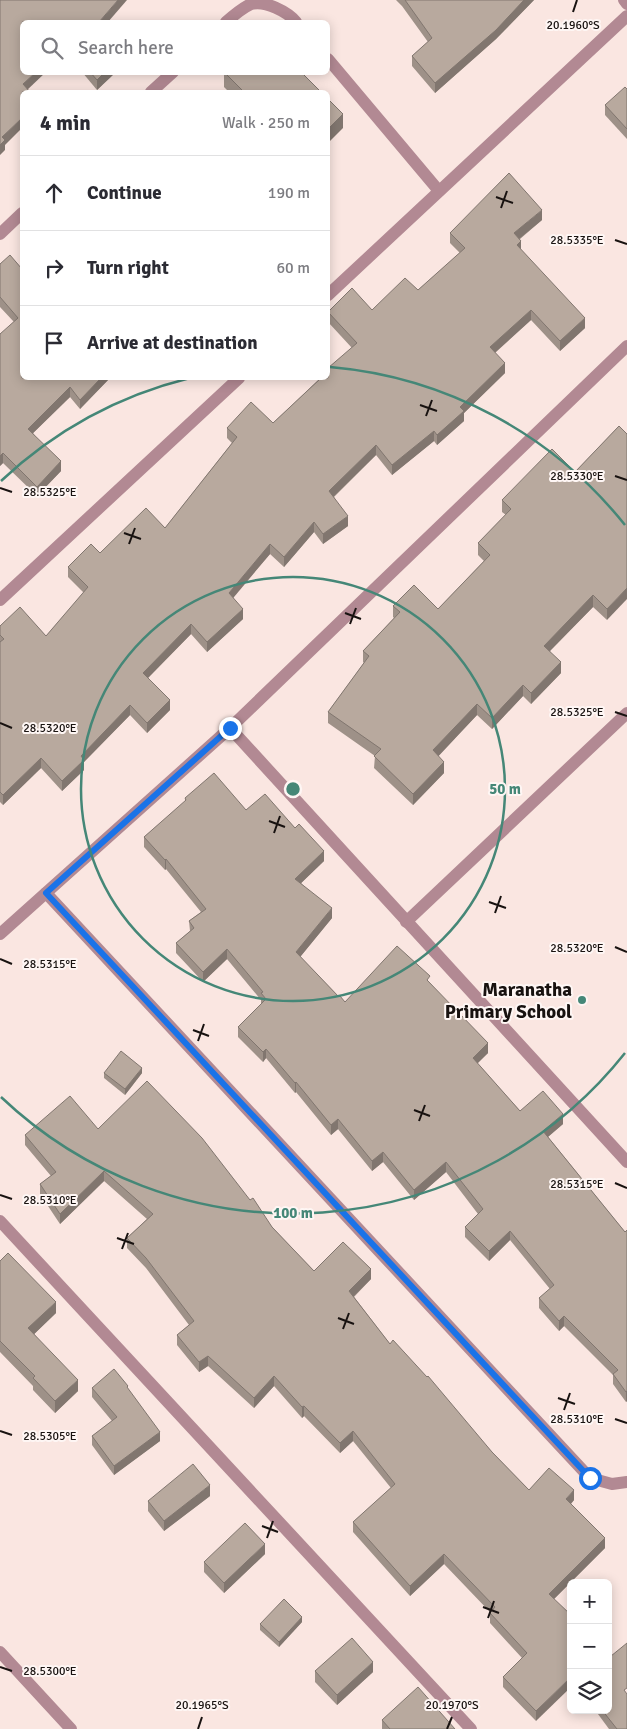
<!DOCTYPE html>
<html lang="en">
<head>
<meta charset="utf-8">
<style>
  :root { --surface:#fff; --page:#f2f2f3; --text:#2b2b33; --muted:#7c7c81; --line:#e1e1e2 }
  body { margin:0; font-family:Signika,sans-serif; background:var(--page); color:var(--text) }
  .controls { position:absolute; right:15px; bottom:15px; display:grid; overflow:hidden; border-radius:8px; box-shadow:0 2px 12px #0003 }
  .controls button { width:45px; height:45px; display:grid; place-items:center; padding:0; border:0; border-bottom:1px solid var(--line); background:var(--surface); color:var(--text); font:25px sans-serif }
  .stop { position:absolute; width:15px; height:15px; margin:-11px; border:4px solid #1a73e8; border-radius:50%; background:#fff }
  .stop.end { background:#1a73e8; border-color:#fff; box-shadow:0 1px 5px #0008 }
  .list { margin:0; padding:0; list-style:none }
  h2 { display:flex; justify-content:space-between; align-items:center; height:65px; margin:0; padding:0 20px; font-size:21px }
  h2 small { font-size:16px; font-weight:400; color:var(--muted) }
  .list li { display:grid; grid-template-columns:32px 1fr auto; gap:15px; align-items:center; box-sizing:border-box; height:75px; padding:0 20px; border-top:1px solid var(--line) }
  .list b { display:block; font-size:19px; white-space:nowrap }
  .list em { font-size:16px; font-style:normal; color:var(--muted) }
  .icon { flex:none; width:28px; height:28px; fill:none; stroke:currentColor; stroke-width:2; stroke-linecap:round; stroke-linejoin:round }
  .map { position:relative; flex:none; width:627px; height:1729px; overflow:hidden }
  .search { position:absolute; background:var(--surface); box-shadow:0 2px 12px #0003; left:20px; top:20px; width:310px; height:55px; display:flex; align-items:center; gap:12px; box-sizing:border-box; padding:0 18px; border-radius:8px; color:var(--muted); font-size:19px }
  .panel { position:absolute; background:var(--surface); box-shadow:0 2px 12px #0003; left:20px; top:90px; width:310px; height:290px; border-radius:8px }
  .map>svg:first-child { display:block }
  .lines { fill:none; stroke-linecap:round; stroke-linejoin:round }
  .minor { stroke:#b28993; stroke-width:12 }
  .wall { fill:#9e9188 }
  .shaded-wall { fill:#81766f }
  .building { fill:#b8a99e; stroke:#81766f }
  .route { stroke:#1a73e8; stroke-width:6 }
  .ticks { fill:none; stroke:#181210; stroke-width:2 }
  .ring { fill:none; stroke:#458777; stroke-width:2.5 }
  .poi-dot { fill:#458777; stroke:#fef6f4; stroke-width:2 }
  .labels { text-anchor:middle; stroke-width:4; stroke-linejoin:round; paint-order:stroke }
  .poi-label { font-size:19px; font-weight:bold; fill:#181210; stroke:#fef6f4; text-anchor:end }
  .ticks-label { font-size:12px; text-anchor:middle; fill:#181210; stroke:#fef6f4; stroke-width:4; stroke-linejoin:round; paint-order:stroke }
  .centre { fill:#458777; stroke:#fef6f4; stroke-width:2.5 }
  .ring-label { font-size:15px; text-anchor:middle; font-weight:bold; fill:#458777; stroke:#fef6f4; stroke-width:4; stroke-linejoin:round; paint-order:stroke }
</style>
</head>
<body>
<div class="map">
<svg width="627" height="1729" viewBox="0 0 627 1729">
  <rect width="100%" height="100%" fill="#fae6e1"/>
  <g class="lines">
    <g class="minor">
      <path d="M 624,0 L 627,4"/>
      <path d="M 226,22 C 234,15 242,8 251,4 C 265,0 288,12 296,22"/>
      <path d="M 328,59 L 439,191"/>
      <path d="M 151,92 L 173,72"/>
      <path d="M 0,234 L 22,213"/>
      <path d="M 328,295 L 627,16"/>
      <path d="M 0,600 L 239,378"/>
      <path d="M 230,728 L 627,1162"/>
      <path d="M 46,893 L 590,1478 L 612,1484 L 627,1482"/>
      <path d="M 406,922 L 627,713"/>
      <path d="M 0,934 L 230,728 L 627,346"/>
      <path d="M 0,1221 L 471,1729"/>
      <path d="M 0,1652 L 71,1729"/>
    </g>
  </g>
  <g class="wall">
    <path d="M 396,0 L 534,0 L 496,39 L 435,93 L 412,66 L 412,56 L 428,42 L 402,6 Z"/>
    <path d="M 82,72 L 116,72 L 97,90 Z"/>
    <path d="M 224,72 L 321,92 L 229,92 L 224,87 Z"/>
    <path d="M 627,89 L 627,139 L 605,115 L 605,105 Z"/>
    <path d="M 542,220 L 520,239 L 521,251 L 585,328 L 560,351 L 531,320 L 495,353 L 505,373 L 464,413 L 464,421 L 437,445 L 434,441 L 392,475 L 376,455 L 334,497 L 348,526 L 323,544 L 314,532 L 284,567 L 270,554 L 233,597 L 243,619 L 207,652 L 191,634 L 148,678 L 170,710 L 147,733 L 130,715 L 84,762 L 84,770 L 62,791 L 41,768 L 3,805 L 0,802 L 0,626 L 46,636 L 84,593 L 68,577 L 68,567 L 100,553 L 165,528 L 232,443 L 227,438 L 227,428 L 273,423 L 352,348 L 328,322 L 328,312 L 372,310 L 418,290 L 460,253 L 450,243 L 450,233 Z"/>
    <path d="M 0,264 L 108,378 L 108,380 L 80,409 L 70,397 L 33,433 L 61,471 L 37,496 L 3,463 L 0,466 L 14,322 L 0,307 Z"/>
    <path d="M 619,426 L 607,620 L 593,607 L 550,651 L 561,673 L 531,704 L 523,696 L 492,729 L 477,715 L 438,756 L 444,773 L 413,805 L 374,768 L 375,756 L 328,723 L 328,712 L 364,663 L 363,662 L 363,651 L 394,618 L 393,617 L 393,606 L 438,609 L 484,561 L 478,555 L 478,543 L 506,515 L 502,512 L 502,500 L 575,472 Z"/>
    <path d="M 185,798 L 246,810 L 295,828 L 324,861 L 301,883 L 332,918 L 300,957 L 339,997 L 345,1002 L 430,983 L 488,1053 L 477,1063 L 520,1111 L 563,1124 L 548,1137 L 625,1232 L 627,1230 L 627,1401 L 626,1402 L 613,1384 L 613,1375 L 564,1326 L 559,1331 L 539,1308 L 539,1298 L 550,1289 L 510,1240 L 489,1261 L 465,1237 L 465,1227 L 478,1214 L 446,1172 L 414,1200 L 383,1162 L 372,1171 L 338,1129 L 331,1135 L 296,1092 L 295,1093 L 266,1058 L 263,1062 L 238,1037 L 238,1027 L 261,1004 L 261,1000 L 227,959 L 203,982 L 176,953 L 176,943 L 190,931 L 189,921 L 201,912 L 166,869 L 165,870 L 144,847 L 144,837 L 185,802 Z"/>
    <path d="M 104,1073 L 142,1073 L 125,1095 L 104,1078 Z"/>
    <path d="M 98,1129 L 250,1200 L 272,1227 L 314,1271 L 371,1279 L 354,1297 L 390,1344 L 492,1452 L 529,1490 L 574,1500 L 571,1504 L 605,1548 L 554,1599 L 536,1721 L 503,1687 L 503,1677 L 522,1658 L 490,1623 L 490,1612 L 444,1564 L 410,1596 L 353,1532 L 353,1522 L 391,1488 L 353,1441 L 340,1453 L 304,1416 L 302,1418 L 274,1386 L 254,1408 L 208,1366 L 199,1372 L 177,1345 L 177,1335 L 189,1325 L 146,1268 L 127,1248 L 127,1238 L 147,1219 L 104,1181 L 60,1224 L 40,1194 L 40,1184 L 51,1176 L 25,1145 L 25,1135 Z"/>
    <path d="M 0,1261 L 56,1313 L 34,1334 L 78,1391 L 55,1413 L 33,1390 L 33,1386 L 0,1352 Z"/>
    <path d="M 92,1388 L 128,1389 L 160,1441 L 114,1475 L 92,1445 L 92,1436 L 112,1421 L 92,1397 Z"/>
    <path d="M 210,1496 L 164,1531 L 148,1511 L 148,1501 Z"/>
    <path d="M 265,1554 L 224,1593 L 204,1572 L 204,1562 Z"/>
    <path d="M 302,1622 L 279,1647 L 260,1630 L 260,1624 Z"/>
    <path d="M 315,1671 L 373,1672 L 337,1705 L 315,1682 Z"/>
    <path d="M 595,1710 L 608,1710 L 627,1729 L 609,1729 Z"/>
    <path d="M 382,1720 L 455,1729 L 382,1729 Z"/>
  </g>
  <g class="shaded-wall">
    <path d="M 118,0 L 127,0 L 108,22 L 99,22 Z"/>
    <path d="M 524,0 L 534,0 L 496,39 L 435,93 L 435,83 Z"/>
    <path d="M 36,72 L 46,72 L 25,92 L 23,84 Z"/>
    <path d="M 105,72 L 116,72 L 97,90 L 97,80 Z"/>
    <path d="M 343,114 L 343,128 L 328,143 L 328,129 Z"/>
    <path d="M 22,118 L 22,128 L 5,145 L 5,150 L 0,155 L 0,145 L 2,137 Z"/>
    <path d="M 542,210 L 542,220 L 514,243 L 514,233 Z"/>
    <path d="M 521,241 L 521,251 L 517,245 Z"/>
    <path d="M 531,310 L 531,320 L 490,357 L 490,347 Z"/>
    <path d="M 585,318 L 585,328 L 560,351 L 560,341 Z"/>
    <path d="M 505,363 L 505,373 L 464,413 L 464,421 L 437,445 L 437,435 L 460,407 Z"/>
    <path d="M 101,378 L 108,378 L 108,380 L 80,409 L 80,400 Z"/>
    <path d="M 70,387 L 70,397 L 28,438 L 28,429 Z"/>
    <path d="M 434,431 L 434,441 L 392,475 L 392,465 Z"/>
    <path d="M 376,445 L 376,455 L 329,501 L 329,491 Z"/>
    <path d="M 3,453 L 3,463 L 0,466 L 0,456 Z"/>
    <path d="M 61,461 L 61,471 L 37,496 L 37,487 Z"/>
    <path d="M 348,516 L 348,526 L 323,544 L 323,534 Z"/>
    <path d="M 314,522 L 314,532 L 284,567 L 284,557 Z"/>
    <path d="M 270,544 L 270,554 L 229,603 L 229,593 Z"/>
    <path d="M 627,588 L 627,599 L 607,620 L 607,609 Z"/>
    <path d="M 593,595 L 593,607 L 544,657 L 544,646 Z"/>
    <path d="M 243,609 L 243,619 L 207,652 L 207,642 Z"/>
    <path d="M 191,624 L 191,634 L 143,683 L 143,673 Z"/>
    <path d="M 561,662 L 561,673 L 531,704 L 531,693 Z"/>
    <path d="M 523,685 L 523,696 L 492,729 L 492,718 Z"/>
    <path d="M 170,700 L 170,710 L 147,733 L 147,723 Z"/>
    <path d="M 477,704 L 477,715 L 433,762 L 433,750 Z"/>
    <path d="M 130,705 L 130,715 L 84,762 L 84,770 L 62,791 L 62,781 L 81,756 Z"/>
    <path d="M 41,758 L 41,768 L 3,805 L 3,795 Z"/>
    <path d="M 444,762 L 444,773 L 413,805 L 413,794 Z"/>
    <path d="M 324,851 L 324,861 L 295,889 L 295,879 Z"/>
    <path d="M 166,859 L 166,869 L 165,870 L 165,860 Z"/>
    <path d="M 332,908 L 332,918 L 296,962 L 296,952 Z"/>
    <path d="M 227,949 L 227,959 L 203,982 L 203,972 Z"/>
    <path d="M 488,1043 L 488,1053 L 473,1068 L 473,1058 Z"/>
    <path d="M 266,1049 L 266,1058 L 263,1062 L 263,1052 Z"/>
    <path d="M 142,1068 L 142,1073 L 125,1095 L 125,1089 Z"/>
    <path d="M 296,1082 L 296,1092 L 295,1093 L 295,1083 Z"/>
    <path d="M 563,1114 L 563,1124 L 543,1141 L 543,1131 Z"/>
    <path d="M 338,1119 L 338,1129 L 331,1135 L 331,1125 Z"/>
    <path d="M 383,1152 L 383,1162 L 372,1171 L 372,1161 Z"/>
    <path d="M 446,1162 L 446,1172 L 414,1200 L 414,1190 Z"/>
    <path d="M 104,1171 L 104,1181 L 60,1224 L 60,1214 Z"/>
    <path d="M 510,1231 L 510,1240 L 489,1261 L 489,1251 Z"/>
    <path d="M 371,1269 L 371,1279 L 349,1301 L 349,1291 Z"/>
    <path d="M 56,1302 L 56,1313 L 28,1340 L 28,1328 Z"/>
    <path d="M 564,1316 L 564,1326 L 559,1331 L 559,1321 Z"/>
    <path d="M 208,1356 L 208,1366 L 199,1372 L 199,1362 Z"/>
    <path d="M 274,1376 L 274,1386 L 254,1408 L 254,1398 Z"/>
    <path d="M 78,1380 L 78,1391 L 55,1413 L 55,1401 Z"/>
    <path d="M 627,1391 L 627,1401 L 626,1402 L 626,1392 Z"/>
    <path d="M 304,1406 L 304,1416 L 302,1418 L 302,1407 Z"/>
    <path d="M 353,1431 L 353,1441 L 340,1453 L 340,1443 Z"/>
    <path d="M 160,1432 L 160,1441 L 114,1475 L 114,1466 Z"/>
    <path d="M 210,1485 L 210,1496 L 164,1531 L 164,1521 Z"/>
    <path d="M 574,1490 L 574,1500 L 566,1509 L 566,1499 Z"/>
    <path d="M 605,1538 L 605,1548 L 549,1604 L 549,1594 Z"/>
    <path d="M 265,1544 L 265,1554 L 224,1593 L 224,1583 Z"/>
    <path d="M 444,1554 L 444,1564 L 410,1596 L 410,1586 Z"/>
    <path d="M 302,1617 L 302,1622 L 279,1647 L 279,1642 Z"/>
    <path d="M 373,1662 L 373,1672 L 337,1705 L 337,1695 Z"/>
    <path d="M 571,1677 L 571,1687 L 536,1721 L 536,1711 Z"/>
  </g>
  <g class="building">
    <path d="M 0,0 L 118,0 L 99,22 L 22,22 L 22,72 L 36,72 L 23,84 L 30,92 L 22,92 L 22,118 L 2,137 L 5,140 L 0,145 Z"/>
    <path d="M 405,0 L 524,0 L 496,30 L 435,83 L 412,56 L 432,38 Z"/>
    <path d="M 90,72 L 105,72 L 97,80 Z"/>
    <path d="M 224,72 L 301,72 L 321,92 L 244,92 Z"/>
    <path d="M 625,87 L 627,89 L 627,129 L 605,105 Z"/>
    <path d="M 328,99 L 343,114 L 328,129 Z"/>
    <path d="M 509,173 L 542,210 L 514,233 L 521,241 L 517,245 L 585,318 L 560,341 L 531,310 L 490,347 L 505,363 L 460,407 L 464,411 L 437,435 L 434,431 L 392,465 L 376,445 L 329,491 L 348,516 L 323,534 L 314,522 L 284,557 L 270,544 L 229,593 L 243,609 L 207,642 L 191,624 L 143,673 L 170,700 L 147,723 L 130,705 L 81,756 L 84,760 L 62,781 L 41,758 L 3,795 L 0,792 L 0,642 L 4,639 L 0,635 L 0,626 L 20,607 L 46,636 L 88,587 L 68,567 L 91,544 L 100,553 L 146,508 L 165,528 L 237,437 L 227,428 L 251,402 L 273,423 L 321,378 L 328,378 L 328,368 L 357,343 L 328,312 L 352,288 L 372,310 L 405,278 L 418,290 L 465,248 L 450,233 Z"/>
    <path d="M 10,255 L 22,269 L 22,378 L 101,378 L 80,400 L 70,387 L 28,429 L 61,461 L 37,487 L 3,453 L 0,456 L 0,334 L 18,318 L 0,297 L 0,264 Z"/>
    <path d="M 619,426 L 627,434 L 627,588 L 607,609 L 593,595 L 544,646 L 561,662 L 531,693 L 523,685 L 492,718 L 477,704 L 433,750 L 444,762 L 413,794 L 374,756 L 381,749 L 328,712 L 369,656 L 363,651 L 400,612 L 393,606 L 414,585 L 438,609 L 490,555 L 478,543 L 511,509 L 502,500 L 552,449 L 575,472 Z"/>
    <path d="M 214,773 L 246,810 L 265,794 L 295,828 L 299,824 L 324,851 L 295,879 L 332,908 L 296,952 L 339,997 L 340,996 L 345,1002 L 397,946 L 430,976 L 427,980 L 488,1043 L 473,1058 L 520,1111 L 543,1091 L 563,1114 L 543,1131 L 625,1232 L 627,1230 L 627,1391 L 626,1392 L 613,1374 L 618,1370 L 564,1316 L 559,1321 L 539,1298 L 554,1285 L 510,1231 L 489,1251 L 465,1227 L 483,1209 L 446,1162 L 414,1190 L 383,1152 L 372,1161 L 338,1119 L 331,1125 L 296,1082 L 295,1083 L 266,1049 L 263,1052 L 238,1027 L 266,999 L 261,993 L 263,992 L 227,949 L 203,972 L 176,943 L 194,928 L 189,921 L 206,909 L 166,859 L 165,860 L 144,837 L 186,800 L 185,798 Z"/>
    <path d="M 121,1051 L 142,1068 L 125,1089 L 104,1073 Z"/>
    <path d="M 147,1081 L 202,1138 L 250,1200 L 253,1198 L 272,1227 L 314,1271 L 343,1242 L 371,1269 L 349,1291 L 390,1344 L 393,1340 L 427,1377 L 428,1376 L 492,1452 L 529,1490 L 549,1468 L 574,1490 L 566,1499 L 605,1538 L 549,1594 L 571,1615 L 571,1677 L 536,1711 L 503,1677 L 527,1653 L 490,1613 L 495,1607 L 444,1554 L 410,1586 L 353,1522 L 395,1484 L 353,1431 L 340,1443 L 304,1406 L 302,1407 L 274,1376 L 254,1398 L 208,1356 L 199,1362 L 177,1335 L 194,1321 L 146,1258 L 127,1238 L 153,1214 L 104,1171 L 60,1214 L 40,1184 L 56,1172 L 25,1135 L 70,1096 L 98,1129 Z"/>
    <path d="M 8,1253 L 56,1302 L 28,1328 L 78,1380 L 55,1401 L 33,1378 L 35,1376 L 0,1341 L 0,1261 Z"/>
    <path d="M 114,1369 L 128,1386 L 127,1387 L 160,1432 L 114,1466 L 92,1436 L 117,1417 L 92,1388 Z"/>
    <path d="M 193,1464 L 210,1485 L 164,1521 L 148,1501 Z"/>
    <path d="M 245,1523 L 265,1544 L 224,1583 L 204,1562 Z"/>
    <path d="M 284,1599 L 302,1617 L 279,1642 L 260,1624 Z"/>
    <path d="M 352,1638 L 373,1662 L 337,1695 L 315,1671 Z"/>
    <path d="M 627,1643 L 627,1688 L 624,1690 L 627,1694 L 627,1729 L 617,1729 L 602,1710 L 608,1710 L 608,1653 L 611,1656 Z"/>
    <path d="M 418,1687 L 455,1729 L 390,1729 L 382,1720 Z"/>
  </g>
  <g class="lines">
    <path class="route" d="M 230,728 L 46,893 L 590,1478"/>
  </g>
  <path class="ticks" d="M 573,12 L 577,0M 496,197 L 513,203M 501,208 L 507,191M 615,240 L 627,244M 420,405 L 437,411M 426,416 L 432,400M 615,476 L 627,480M 0,488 L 12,492M 124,533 L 141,539M 129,544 L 135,528M 345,613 L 361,619M 350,624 L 356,608M 615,712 L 627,716M 0,723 L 12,728M 269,821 L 285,827M 274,833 L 280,816M 489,902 L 506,908M 495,913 L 501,896M 615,947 L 627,952M 0,959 L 12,964M 193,1030 L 209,1036M 198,1041 L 204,1024M 414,1110 L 430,1116M 419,1121 L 425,1105M 615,1183 L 627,1188M 0,1195 L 12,1199M 117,1238 L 134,1244M 122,1249 L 128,1233M 338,1318 L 354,1324M 343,1329 L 349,1313M 558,1398 L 575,1404M 564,1410 L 570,1393M 615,1419 L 627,1423M 0,1431 L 12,1435M 262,1526 L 278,1532M 267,1538 L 273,1521M 483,1607 L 499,1613M 488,1618 L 494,1601M 0,1667 L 12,1671M 198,1729 L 202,1717M 447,1729 L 452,1717"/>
  <g class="ring">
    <circle cx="293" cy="789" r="212"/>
    <path d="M625 1053A424 424 0 0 1 1 1097M1 481A424 424 0 0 1 190 378M330 367A424 424 0 0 1 625 525"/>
  </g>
  <circle class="poi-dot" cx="582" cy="1000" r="5"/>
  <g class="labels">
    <g class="poi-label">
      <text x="572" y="996">Maranatha<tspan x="572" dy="22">Primary School</tspan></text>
    </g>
  </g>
  <g class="ticks-label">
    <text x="573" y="29">20.1960°S</text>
    <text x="577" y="244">28.5335°E</text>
    <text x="577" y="480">28.5330°E</text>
    <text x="50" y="496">28.5325°E</text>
    <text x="577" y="716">28.5325°E</text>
    <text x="50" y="732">28.5320°E</text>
    <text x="577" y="952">28.5320°E</text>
    <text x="50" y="968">28.5315°E</text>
    <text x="577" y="1188">28.5315°E</text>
    <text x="50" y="1204">28.5310°E</text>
    <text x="577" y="1423">28.5310°E</text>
    <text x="50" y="1440">28.5305°E</text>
    <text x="50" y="1675">28.5300°E</text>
    <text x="202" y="1709">20.1965°S</text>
    <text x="452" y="1709">20.1970°S</text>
  </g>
  <circle cx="293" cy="789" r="8" class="centre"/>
  <g class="ring-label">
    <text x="505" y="794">50 m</text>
    <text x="293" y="1218">100 m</text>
  </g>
</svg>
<div class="controls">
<button>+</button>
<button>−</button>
<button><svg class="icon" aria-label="layers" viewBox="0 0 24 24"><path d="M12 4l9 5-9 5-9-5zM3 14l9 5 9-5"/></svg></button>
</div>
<div class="stop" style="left:590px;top:1478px"></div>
<div class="stop end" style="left:230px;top:728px"></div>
<div class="search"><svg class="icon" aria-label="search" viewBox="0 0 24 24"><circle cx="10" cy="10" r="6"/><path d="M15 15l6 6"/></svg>Search here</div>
<section class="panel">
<h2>4 min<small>Walk · 250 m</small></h2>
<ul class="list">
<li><svg class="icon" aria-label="ahead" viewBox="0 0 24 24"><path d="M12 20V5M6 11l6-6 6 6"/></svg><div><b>Continue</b></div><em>190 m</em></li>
<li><svg class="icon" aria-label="right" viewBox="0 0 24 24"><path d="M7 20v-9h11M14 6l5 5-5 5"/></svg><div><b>Turn right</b></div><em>60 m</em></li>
<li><svg class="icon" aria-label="arrive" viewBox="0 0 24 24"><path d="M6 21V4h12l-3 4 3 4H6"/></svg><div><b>Arrive at destination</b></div></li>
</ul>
</section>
</div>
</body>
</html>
